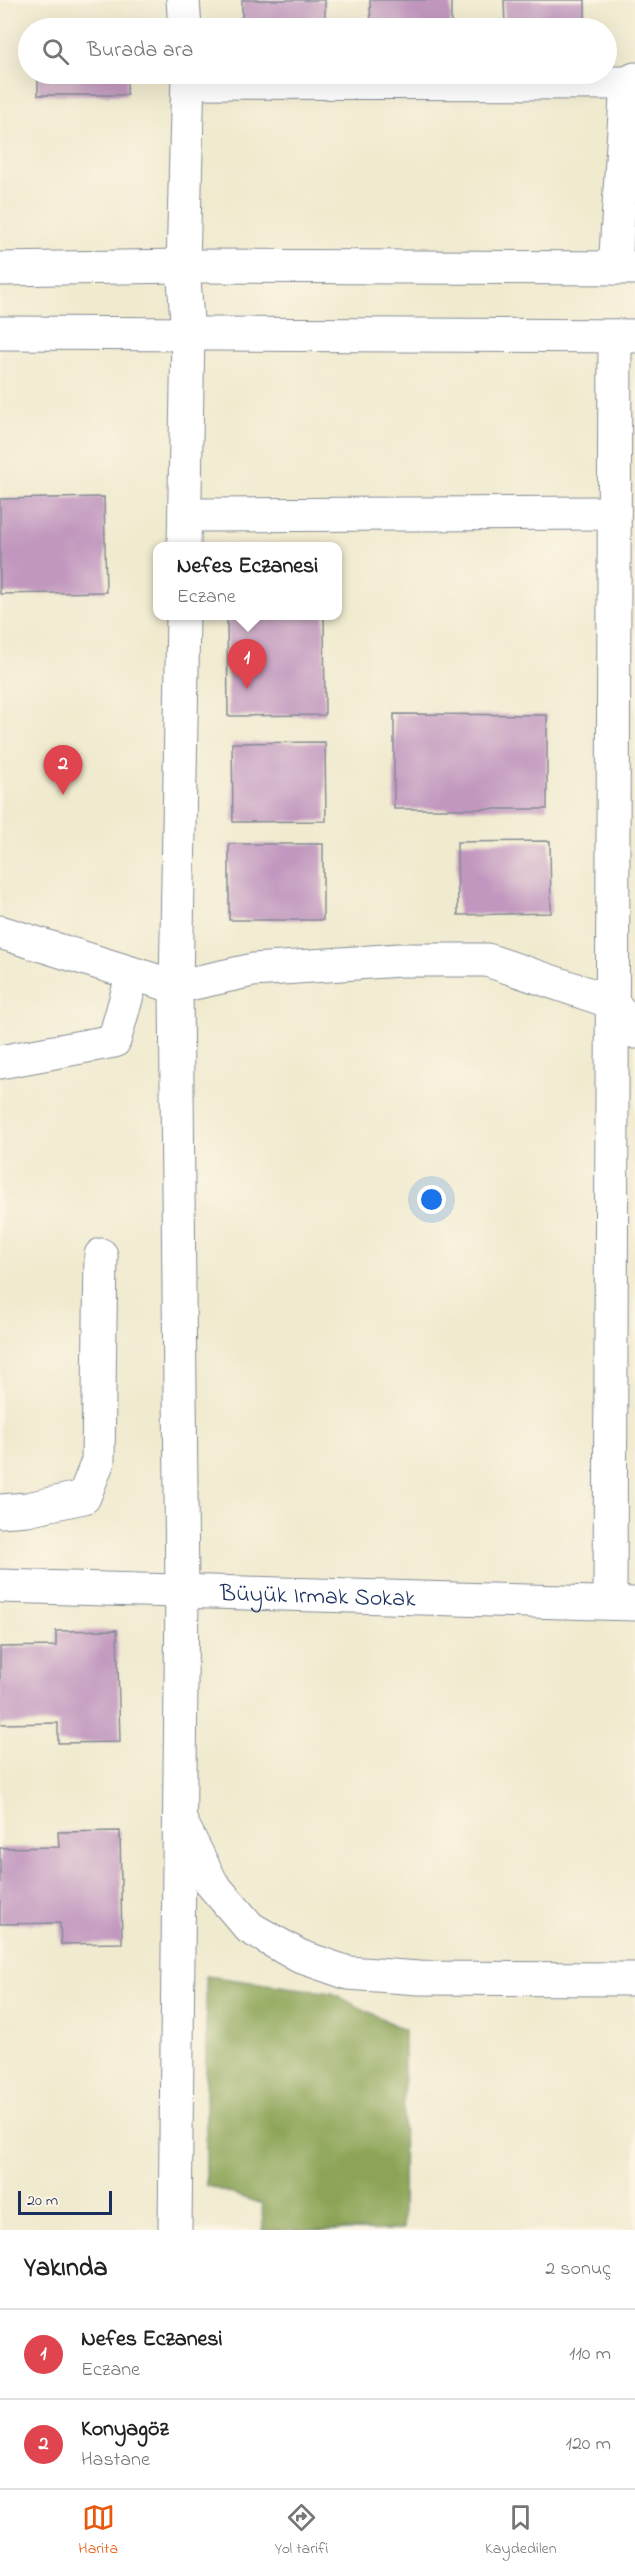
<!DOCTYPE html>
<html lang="tr">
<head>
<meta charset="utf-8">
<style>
  :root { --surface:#fff; --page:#f2f2f2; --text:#222; --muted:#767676; --line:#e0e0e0; --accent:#ea580c }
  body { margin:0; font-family:"Indie Flower",sans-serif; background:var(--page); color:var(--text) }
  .scale { position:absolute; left:18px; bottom:15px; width:94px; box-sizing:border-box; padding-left:6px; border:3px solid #1b2f5e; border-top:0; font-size:16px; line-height:21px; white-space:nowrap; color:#1b2f5e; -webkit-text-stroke:4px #fcf5e5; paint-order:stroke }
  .you { position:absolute; left:432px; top:1200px; width:21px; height:21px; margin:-15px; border:4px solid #fff; border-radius:50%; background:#1a73e8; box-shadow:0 0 0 9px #1a73e833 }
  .badge { display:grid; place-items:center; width:39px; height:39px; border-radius:50%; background:var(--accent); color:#fff; font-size:20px; font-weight:700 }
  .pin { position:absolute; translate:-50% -50px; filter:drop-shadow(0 2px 3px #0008) }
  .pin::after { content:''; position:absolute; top:32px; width:21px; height:18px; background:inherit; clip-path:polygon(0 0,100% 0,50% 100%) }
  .popup { position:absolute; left:153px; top:542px; width:189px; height:78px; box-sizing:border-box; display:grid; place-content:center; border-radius:12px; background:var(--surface); filter:drop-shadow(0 2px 4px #0005); font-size:20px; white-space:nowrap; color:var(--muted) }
  .popup b { font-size:22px; color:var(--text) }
  .popup::after { content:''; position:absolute; left:50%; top:100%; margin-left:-12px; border:12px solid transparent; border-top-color:var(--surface) }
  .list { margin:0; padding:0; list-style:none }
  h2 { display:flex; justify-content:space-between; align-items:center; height:78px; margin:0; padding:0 24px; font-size:26px }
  h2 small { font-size:20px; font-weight:400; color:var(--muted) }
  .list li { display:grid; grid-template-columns:39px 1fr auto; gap:18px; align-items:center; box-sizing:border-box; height:90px; padding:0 24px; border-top:2px solid var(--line) }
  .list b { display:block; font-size:22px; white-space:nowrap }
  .list p { margin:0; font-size:20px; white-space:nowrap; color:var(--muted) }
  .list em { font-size:20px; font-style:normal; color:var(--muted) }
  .icon { flex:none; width:33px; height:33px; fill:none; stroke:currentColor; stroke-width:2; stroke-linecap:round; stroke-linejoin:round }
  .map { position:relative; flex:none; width:635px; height:2230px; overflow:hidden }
  .search { position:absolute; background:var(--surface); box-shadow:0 6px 24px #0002; left:18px; right:18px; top:18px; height:66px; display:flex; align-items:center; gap:15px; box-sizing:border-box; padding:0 21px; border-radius:33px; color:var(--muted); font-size:22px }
  .sheet { height:258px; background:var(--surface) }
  nav { display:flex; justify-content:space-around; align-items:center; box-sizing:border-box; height:84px; border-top:2px solid var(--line); background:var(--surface); font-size:16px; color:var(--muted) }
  nav a { display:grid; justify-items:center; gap:3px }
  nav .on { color:var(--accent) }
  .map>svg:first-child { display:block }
  .forest { fill:#8ca456; stroke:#546a5a; stroke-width:1.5 }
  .building { fill:#c197bf }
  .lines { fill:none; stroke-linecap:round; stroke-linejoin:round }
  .minor-casing { stroke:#868c96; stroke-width:35 }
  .minor { stroke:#fff; stroke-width:33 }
  .labels { text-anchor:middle; stroke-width:4.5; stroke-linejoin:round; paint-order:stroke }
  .street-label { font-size:24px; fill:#1b2f5e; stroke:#fcf5e5 }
</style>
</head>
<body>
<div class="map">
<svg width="635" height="2230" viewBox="0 0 635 2230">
  <rect width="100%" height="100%" fill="#fcf5e5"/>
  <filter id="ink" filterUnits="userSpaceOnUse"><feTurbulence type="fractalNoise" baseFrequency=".0167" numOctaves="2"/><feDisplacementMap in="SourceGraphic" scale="12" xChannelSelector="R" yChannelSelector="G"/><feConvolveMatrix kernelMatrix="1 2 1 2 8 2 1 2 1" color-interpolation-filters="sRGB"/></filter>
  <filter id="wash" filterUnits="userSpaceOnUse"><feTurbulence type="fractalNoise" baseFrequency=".008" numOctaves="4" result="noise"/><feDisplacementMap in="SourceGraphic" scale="24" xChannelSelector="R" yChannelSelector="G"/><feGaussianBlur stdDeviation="1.35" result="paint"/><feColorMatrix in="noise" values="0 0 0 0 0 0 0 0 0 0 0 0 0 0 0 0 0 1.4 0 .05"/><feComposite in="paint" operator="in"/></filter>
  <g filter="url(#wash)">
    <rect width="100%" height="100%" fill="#f0eacf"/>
    <path class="forest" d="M 206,1976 L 332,1993 L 404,2030 L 403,2230 L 263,2230 L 262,2204 L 206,2185 Z"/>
    <g id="blocks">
      <g class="building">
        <path d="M 242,0 L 325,0 L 325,23 L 242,24 Z"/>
        <path d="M 370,0 L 451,0 L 451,28 L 371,28 Z"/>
        <path d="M 504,0 L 585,0 L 585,28 L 505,28 Z"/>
        <rect x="38" y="74" width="89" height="21"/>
        <path d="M 104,497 L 106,592 L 0,594 L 0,499 Z"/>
        <path d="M 227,616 L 324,616 L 325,715 L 228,716 Z"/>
        <path d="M 394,714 L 547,715 L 547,809 L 394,809 Z"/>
        <path d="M 325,742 L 326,821 L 233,822 L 232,743 Z"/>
        <path d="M 550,841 L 551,913 L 458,915 L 457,842 Z"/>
        <rect x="229" y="844" width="94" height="76"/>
        <path d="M 117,1630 L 120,1742 L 58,1743 L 58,1723 L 0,1724 L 0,1647 L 56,1646 L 56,1631 Z"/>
        <path d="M 120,1831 L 122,1943 L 61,1944 L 60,1923 L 0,1924 L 0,1848 L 59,1847 L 58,1832 Z"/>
      </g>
    </g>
  </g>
  <g filter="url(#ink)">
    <use href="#blocks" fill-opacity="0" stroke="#868c96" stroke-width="1.5"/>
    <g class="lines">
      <defs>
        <g id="minor">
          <path d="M 183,0 L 185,28"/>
          <path d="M 189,82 L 627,83 L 635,79"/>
          <path d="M 615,268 L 627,83"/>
          <path d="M 0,269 L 183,266 L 635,268"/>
          <path d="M 0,333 L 635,336"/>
          <path d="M 185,515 L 614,513"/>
          <path d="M 184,546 L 188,334 L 183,266 L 188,74"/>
          <path d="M 0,932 L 176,987 L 183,616"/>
          <path d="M 0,1062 L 114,1041 L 133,974"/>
          <path d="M 0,1511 L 27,1509 L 84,1497 L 98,1461 L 101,1255"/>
          <path id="s1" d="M 0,1586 L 635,1604"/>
          <path d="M 610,1603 L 615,336"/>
          <path d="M 182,1824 L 212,1884 L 250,1928 L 299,1956 L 348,1973 L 419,1978 L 635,1979"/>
          <path d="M 175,2230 L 182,1591 L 176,987 L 253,970 L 400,960 L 487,960 L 612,1002 L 635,1032"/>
        </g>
      </defs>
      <use href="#minor" class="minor-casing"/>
      <use href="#minor" class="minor"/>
    </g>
  </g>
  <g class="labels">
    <g class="street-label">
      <text dy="8" stroke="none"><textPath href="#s1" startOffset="318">Büyük Irmak Sokak</textPath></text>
    </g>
  </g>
</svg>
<div class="scale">20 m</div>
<div class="you"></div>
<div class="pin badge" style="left:247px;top:689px;background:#e0444e">1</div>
<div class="popup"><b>Nefes Eczanesi</b>Eczane</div>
<div class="pin badge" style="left:63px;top:795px;background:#e0444e">2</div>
<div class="search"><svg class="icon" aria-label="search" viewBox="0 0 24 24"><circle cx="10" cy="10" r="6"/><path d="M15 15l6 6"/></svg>Burada ara</div>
</div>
<section class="sheet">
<h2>Yakında<small>2 sonuç</small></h2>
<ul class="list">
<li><span class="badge" style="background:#e0444e">1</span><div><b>Nefes Eczanesi</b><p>Eczane</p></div><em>110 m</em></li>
<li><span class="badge" style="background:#e0444e">2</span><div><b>Konyagöz</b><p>Hastane</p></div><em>120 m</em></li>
</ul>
</section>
<nav>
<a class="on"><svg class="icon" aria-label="map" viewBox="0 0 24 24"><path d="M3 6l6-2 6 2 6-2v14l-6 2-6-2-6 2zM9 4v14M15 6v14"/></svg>Harita</a>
<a><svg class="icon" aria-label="directions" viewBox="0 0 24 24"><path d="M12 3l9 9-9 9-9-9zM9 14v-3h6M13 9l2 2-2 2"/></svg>Yol tarifi</a>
<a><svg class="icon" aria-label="saved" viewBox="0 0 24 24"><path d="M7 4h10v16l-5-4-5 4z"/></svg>Kaydedilen</a>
</nav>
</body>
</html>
